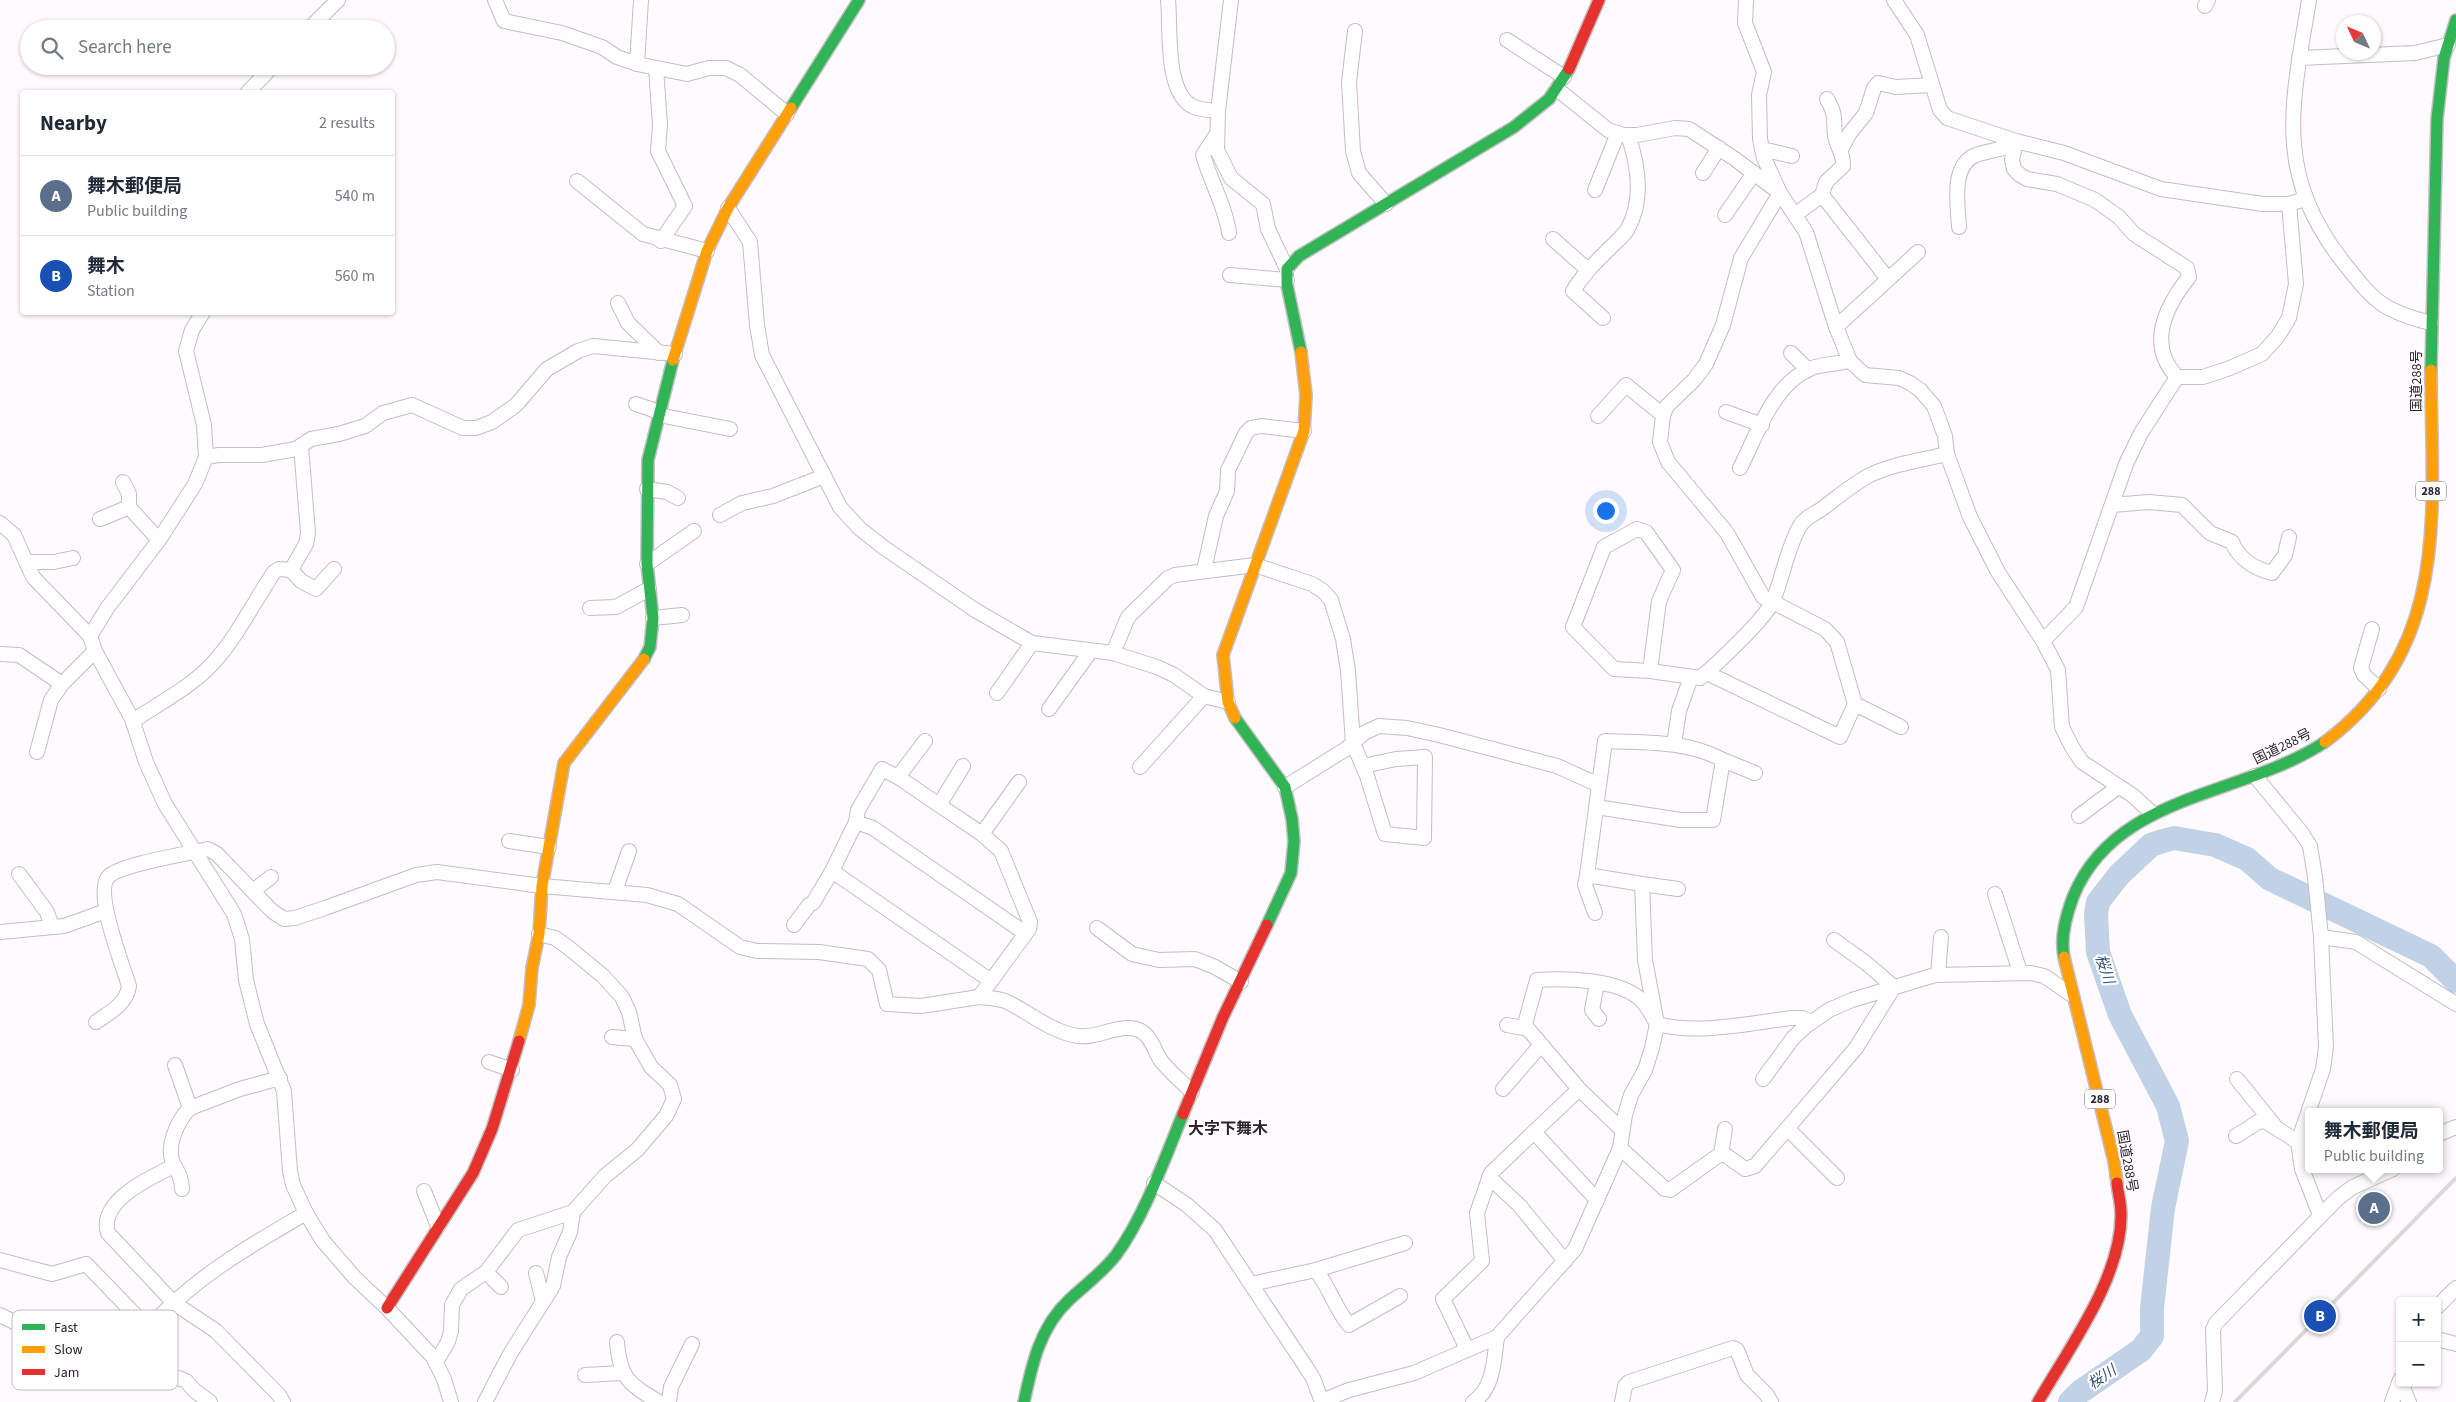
<!DOCTYPE html>
<html lang="en">
<head>
<meta charset="utf-8">
<style>
  :root { --surface:#fff; --page:#f2f2f3; --text:#1f2937; --muted:#747a83; --line:#e0e1e3; --accent:#0b8043 }
  body { margin:0; font-family:"Source Sans 3","Noto Sans JP",sans-serif; background:var(--page); color:var(--text) }
  .controls { position:absolute; right:15px; bottom:15px; display:grid; overflow:hidden; border-radius:5px; box-shadow:0 1px 4px #0004 }
  .controls button { width:45px; height:45px; display:grid; place-items:center; padding:0; border:0; border-bottom:1px solid var(--line); background:var(--surface); color:var(--text); font:25px sans-serif }
  .compass { position:absolute; left:2336px; top:15px; width:45px; height:45px; border-radius:50%; background:var(--surface); box-shadow:0 1px 4px #0004; rotate:314deg }
  .you { position:absolute; left:1605px; top:510px; width:18px; height:18px; margin:-12px; border:4px solid #fff; border-radius:50%; background:#1a73e8; box-shadow:0 0 0 8px #1a73e833 }
  .badge { display:grid; place-items:center; width:32px; height:32px; border-radius:50%; background:var(--accent); color:#fff; font-size:16px; font-weight:700 }
  .pin { position:absolute; translate:-50% -50%; border:2px solid #fff; box-shadow:0 1px 5px #0006 }
  .popup { position:absolute; left:2305px; top:1108px; width:138px; height:65px; box-sizing:border-box; display:grid; place-content:center; border-radius:5px; background:var(--surface); filter:drop-shadow(0 1px 4px #0005); font-size:16px; white-space:nowrap; color:var(--muted) }
  .popup b { font-size:19px; color:var(--text) }
  .popup::after { content:''; position:absolute; left:50%; top:100%; margin-left:-10px; border:10px solid transparent; border-top-color:var(--surface) }
  .list { margin:0; padding:0; list-style:none }
  h2 { display:flex; justify-content:space-between; align-items:center; height:65px; margin:0; padding:0 20px; font-size:21px }
  h2 small { font-size:16px; font-weight:400; color:var(--muted) }
  .list li { display:grid; grid-template-columns:32px 1fr auto; gap:15px; align-items:center; box-sizing:border-box; height:80px; padding:0 20px; border-top:1px solid var(--line) }
  .list b { display:block; font-size:19px; white-space:nowrap }
  .list p { margin:0; font-size:16px; white-space:nowrap; color:var(--muted) }
  .list em { font-size:16px; font-style:normal; color:var(--muted) }
  .icon { flex:none; width:28px; height:28px; fill:none; stroke:currentColor; stroke-width:2; stroke-linecap:round; stroke-linejoin:round }
  .map { position:relative; flex:none; width:2456px; height:1402px; overflow:hidden }
  .search { position:absolute; background:var(--surface); box-shadow:0 1px 4px #0004; left:20px; top:20px; width:375px; height:55px; display:flex; align-items:center; gap:12px; box-sizing:border-box; padding:0 18px; border-radius:28px; color:var(--muted); font-size:19px }
  .panel { position:absolute; background:var(--surface); box-shadow:0 1px 4px #0004; left:20px; top:90px; width:375px; height:225px; border-radius:5px }
  .map>svg:first-child { display:block }
  .lines { fill:none; stroke-linecap:round; stroke-linejoin:round }
  .river { stroke:#c1d2e6; stroke-width:24 }
  .street-casing { stroke:#c4bdc3; stroke-width:16 }
  .fast-casing { stroke:#c4bdc3; stroke-width:14 }
  .slow-casing { stroke:#c4bdc3; stroke-width:14 }
  .jam-casing { stroke:#c4bdc3; stroke-width:14 }
  .street { stroke:#fffeff; stroke-width:14 }
  .fast { stroke:#30b455; stroke-width:11 }
  .slow { stroke:#ff9f0a; stroke-width:11 }
  .jam { stroke:#e5322d; stroke-width:11 }
  .rail { stroke:#dad9da; stroke-width:4 }
  .labels { text-anchor:middle; stroke-width:4.5; stroke-linejoin:round; paint-order:stroke }
  .shield { fill:#fff; stroke:#6d656c; stroke-width:1 }
  .shield-label { font-size:12px; font-weight:bold; fill:#2e232d }
  .street-label { font-size:14px; fill:#2e232d; stroke:#fff }
  .water-label { font-size:15px; font-style:italic; fill:#2e547b; stroke:#fff }
  .quarter-label { font-size:16px; font-weight:bold; fill:#2e232d; stroke:#fff }
  .key { fill:#fff; stroke:#c0bdc0; stroke-width:1 }
  .key-label { font-size:14px; fill:#2e232d }
</style>
</head>
<body>
<div class="map">
<svg width="2456" height="1402" viewBox="0 0 2456 1402">
  <rect width="100%" height="100%" fill="#fefafd"/>
  <g class="lines">
    <path class="river" d="M 2070,1402 L 2080,1392 L 2141,1350 L 2152,1336 L 2152,1308 L 2163,1208 L 2177,1141 L 2168,1106 L 2120,1015 L 2098,952 L 2096,914 L 2098,902 L 2119,875 L 2151,845 L 2163,841 L 2174,838 L 2215,845 L 2247,859 L 2270,879 L 2431,956 L 2456,981"/>
    <defs>
      <g id="street">
        <path d="M 495,0 L 504,21 L 562,33 L 602,47 L 617,57 L 637,64 L 687,74 L 709,68 L 726,68 L 740,75 L 787,114"/>
        <path d="M 1168,0 C 1171,27 1164,94 1194,107 C 1201,110 1210,110 1218,111"/>
        <path d="M 1231,0 L 1218,111 L 1217,150 L 1231,178 L 1263,204 L 1268,229 L 1287,269"/>
        <path d="M 1894,0 L 1917,35 L 1940,110 L 1947,118 L 2016,141 L 2064,153 L 2161,189 L 2263,204 L 2289,204 L 2305,199"/>
        <path d="M 2309,0 C 2292,104 2273,173 2344,263 C 2374,301 2382,311 2431,323"/>
        <path d="M 2205,6 L 2208,0"/>
        <path d="M 309,29 L 338,0"/>
        <path d="M 1355,31 L 1349,82 L 1353,151 L 1359,173 L 1386,204"/>
        <path d="M 1507,40 L 1564,77"/>
        <path d="M 2299,58 L 2415,53 L 2448,45"/>
        <path d="M 637,64 L 641,0"/>
        <path d="M 656,68 L 660,125 L 658,151 L 685,206 L 661,241"/>
        <path d="M 1557,89 L 1608,130 L 1623,135 L 1637,135 L 1675,128 L 1689,129 L 1735,159 L 1780,193 L 1806,232 L 1836,327 L 1850,361 L 1865,375 L 1899,378 L 1910,383 L 1920,390 L 1934,406 L 1945,436 L 1947,454 L 1970,517 L 1998,572 L 2043,641 L 2058,670 L 2062,727 L 2072,747 L 2082,762 L 2132,795 L 2152,813"/>
        <path d="M 248,92 L 273,66"/>
        <path d="M 1216,135 L 1203,155 C 1210,180 1226,208 1229,233"/>
        <path d="M 2016,141 L 2012,160 L 2014,169 L 2020,175 L 2027,179 L 2057,184 L 2095,200 L 2119,217 L 2134,234 L 2187,268 L 2189,277 C 2166,306 2146,344 2177,377 L 2203,377 L 2230,368 L 2262,354 L 2278,336 L 2289,318 L 2296,284 L 2289,204"/>
        <path d="M 1762,149 L 1792,156"/>
        <path d="M 1841,149 L 1850,133 L 1866,113 L 1874,88 L 1878,83 L 1896,87 L 1932,85"/>
        <path d="M 1703,173 L 1719,148"/>
        <path d="M 577,181 L 643,234 L 707,251"/>
        <path d="M 1595,190 L 1618,133"/>
        <path d="M 1822,195 L 1888,279"/>
        <path d="M 728,208 L 750,242 L 757,325 L 762,355 L 840,507 L 859,528 L 883,547 L 975,610 L 1032,643 L 1113,653 L 1157,667 L 1174,675 L 1204,696 L 1228,702"/>
        <path d="M 1796,214 L 1822,195 L 1826,182 L 1843,166 C 1844,154 1837,147 1835,136 C 1833,118 1837,117 1827,99"/>
        <path d="M 1725,215 L 1754,173"/>
        <path d="M 1959,227 C 1958,206 1950,165 1976,155 C 1988,151 2002,149 2014,145"/>
        <path d="M 1553,239 L 1588,270"/>
        <path d="M 1230,275 L 1287,280"/>
        <path d="M 618,303 L 628,323 L 659,353"/>
        <path d="M 1603,318 L 1573,291 C 1583,274 1597,261 1611,247 C 1616,242 1623,236 1627,230 C 1644,201 1638,164 1628,135"/>
        <path d="M 1836,327 L 1918,252"/>
        <path d="M 1791,353 L 1808,370"/>
        <path d="M 636,404 L 659,412"/>
        <path d="M 1726,412 L 1762,425"/>
        <path d="M 659,415 L 730,429"/>
        <path d="M 1598,416 L 1626,385 L 1663,415"/>
        <path d="M 206,457 L 219,455 L 262,455 L 296,449 L 311,439 L 339,434 L 365,426 L 383,413 L 412,405 L 463,428 L 476,428 L 492,422 L 516,405 L 547,369 L 578,351 L 593,346 L 675,354"/>
        <path d="M 1740,468 C 1757,435 1772,386 1809,369 C 1821,364 1837,364 1850,361"/>
        <path d="M 123,482 L 129,494 L 129,507 L 159,540"/>
        <path d="M 647,489 L 667,492 L 678,498"/>
        <path d="M 2112,505 L 2149,502 L 2182,505 L 2210,533 L 2232,542 C 2239,559 2255,569 2272,573 L 2285,555 L 2289,537"/>
        <path d="M 720,515 L 742,503 L 773,496 L 824,476"/>
        <path d="M 100,519 L 129,507"/>
        <path d="M 0,523 L 14,535 L 33,577 L 90,636 L 95,651 L 132,719 L 146,762 L 165,804 L 234,914 L 242,939 L 246,980 L 257,1024 L 284,1091 L 290,1171 L 293,1185 L 306,1213 L 323,1241 L 355,1278 L 387,1308 L 433,1357 L 444,1379 L 451,1402"/>
        <path d="M 1637,529 L 1646,532 L 1673,570 L 1659,601 L 1650,671 L 1614,669 L 1573,627 L 1604,547 Z"/>
        <path d="M 26,562 L 54,562 L 73,558"/>
        <path d="M 647,564 L 694,531"/>
        <path d="M 291,570 L 301,581 L 316,589 L 334,569"/>
        <path d="M 1204,570 L 1216,516 L 1227,491 L 1228,470 L 1246,433 L 1251,428 L 1261,426 L 1304,431"/>
        <path d="M 590,608 L 616,607 L 649,589"/>
        <path d="M 653,618 L 682,615"/>
        <path d="M 2372,629 L 2361,668 L 2364,675 L 2379,689"/>
        <path d="M 90,636 L 108,607 L 159,540 L 195,484 L 206,457 L 204,425 L 186,351 L 192,330 L 203,312"/>
        <path d="M 2043,641 L 2076,607 L 2126,464 L 2141,433 L 2177,377"/>
        <path d="M 1113,653 L 1128,617 L 1168,578 L 1175,575 L 1255,565 L 1312,584 L 1323,591 L 1331,600 L 1343,639 L 1348,671 L 1353,743 L 1367,776 L 1385,834 L 1424,838 L 1425,757 L 1396,759 L 1363,766"/>
        <path d="M 0,654 L 19,655 L 62,684"/>
        <path d="M 1650,671 L 1700,678 C 1717,664 1764,620 1773,601 C 1782,580 1788,545 1800,526 C 1805,517 1815,514 1823,508 C 1839,496 1853,484 1870,475 C 1894,464 1921,460 1947,454"/>
        <path d="M 1707,673 L 1840,737 L 1855,704 L 1837,642 L 1825,629 L 1763,597 L 1727,533 L 1668,462 L 1660,442 L 1663,415 L 1667,406 L 1694,380 L 1706,364 L 1723,325 L 1741,258 L 1780,193 L 1764,158 L 1760,139 L 1759,95 L 1764,72 L 1745,23 L 1746,0"/>
        <path d="M 997,693 L 1032,643"/>
        <path d="M 1855,704 L 1901,727"/>
        <path d="M 1049,709 L 1090,652"/>
        <path d="M 133,721 C 159,703 193,686 214,662 C 238,635 254,602 274,572 L 279,569 L 291,570 L 306,544 L 308,533 L 301,446"/>
        <path d="M 1674,744 L 1679,711 L 1691,677"/>
        <path d="M 37,752 L 51,700 L 62,684 L 95,651"/>
        <path d="M 1723,760 L 1755,773"/>
        <path d="M 1140,767 L 1204,696"/>
        <path d="M 882,769 L 898,777 L 939,805 L 982,834 L 1001,851 L 1030,922 L 1029,929 L 991,981 L 832,871 L 856,822 L 858,810 Z"/>
        <path d="M 2255,776 L 2301,832 L 2310,846 L 2315,877 L 2321,937 L 2326,1047 L 2323,1069 L 2298,1142 L 2302,1169 L 2320,1215"/>
        <path d="M 898,777 L 925,741"/>
        <path d="M 1285,787 L 1346,749 L 1364,733 L 1379,726 L 1407,728 L 1439,735 L 1557,766 L 1599,785"/>
        <path d="M 939,805 L 963,766"/>
        <path d="M 2079,816 L 2118,787"/>
        <path d="M 856,822 L 873,828 L 893,842 L 1025,933"/>
        <path d="M 982,834 L 1019,782"/>
        <path d="M 509,841 L 549,847"/>
        <path d="M 19,874 L 47,912 L 52,927"/>
        <path d="M 1587,875 L 1585,885 L 1595,913"/>
        <path d="M 1642,884 L 1678,889"/>
        <path d="M 253,891 L 271,877"/>
        <path d="M 615,891 L 629,851"/>
        <path d="M 1995,894 L 2020,972"/>
        <path d="M 794,925 L 809,905 L 813,903 L 832,871"/>
        <path d="M 1097,928 L 1132,954 L 1159,960 L 1195,959 L 1215,967 L 1241,982"/>
        <path d="M 0,932 L 64,926 L 106,911"/>
        <path d="M 2321,937 L 2356,942 L 2456,1004"/>
        <path d="M 1938,975 L 1941,937"/>
        <path d="M 1597,983 L 1592,1010 L 1599,1019"/>
        <path d="M 979,997 C 987,998 998,998 1005,1001 C 1029,1012 1051,1032 1078,1036 C 1098,1039 1123,1021 1141,1031 C 1153,1038 1154,1052 1162,1062 C 1171,1073 1182,1082 1192,1092"/>
        <path d="M 96,1022 C 110,1012 126,1005 129,986 C 123,966 93,891 109,876 C 122,864 187,854 208,849 L 217,854 L 272,911 L 284,919 L 295,918 L 325,908 L 416,875 L 437,872 L 542,886 L 647,895 L 678,904 L 740,947 L 757,951 L 819,952 L 868,959 L 879,970 L 887,1004 L 921,1006 L 979,997 L 991,981"/>
        <path d="M 1507,1025 L 1528,1029"/>
        <path d="M 612,1037 L 635,1039"/>
        <path d="M 489,1062 L 512,1070"/>
        <path d="M 175,1065 L 190,1108"/>
        <path d="M 1763,1079 L 1793,1038 L 1806,1026 L 1829,1010 L 1852,1000 L 1935,975 L 2031,973 L 2044,976 L 2072,995"/>
        <path d="M 2237,1079 L 2274,1125"/>
        <path d="M 1503,1089 L 1540,1046"/>
        <path d="M 1788,1129 L 1837,1178"/>
        <path d="M 1622,1130 L 1579,1089 L 1528,1029 L 1525,1024 L 1537,980 C 1565,978 1616,979 1639,998 C 1646,1003 1652,1016 1657,1024 C 1699,1035 1749,1023 1792,1018 L 1802,1018 L 1811,1022"/>
        <path d="M 1534,1132 L 1597,1200"/>
        <path d="M 2439,1134 L 2456,1127"/>
        <path d="M 2236,1136 L 2258,1122 L 2265,1121 L 2298,1142"/>
        <path d="M 1620,1148 L 1665,1189 L 1670,1190 L 1719,1155 L 1724,1154 L 1745,1169 L 1755,1166 L 1856,1048 L 1894,987 L 1866,963 L 1834,940"/>
        <path d="M 1721,1155 L 1725,1129"/>
        <path d="M 174,1166 C 151,1177 98,1201 108,1233 L 174,1303 L 216,1331 L 279,1395 L 283,1402"/>
        <path d="M 1489,1177 L 1519,1205 L 1565,1261"/>
        <path d="M 1154,1183 L 1187,1205 L 1215,1230 L 1304,1364 L 1313,1378 L 1322,1402"/>
        <path d="M 182,1189 C 181,1179 180,1175 175,1167 C 164,1149 177,1121 190,1108 L 240,1089 L 280,1078"/>
        <path d="M 424,1191 L 438,1226"/>
        <path d="M 0,1260 L 52,1274 L 86,1264 L 148,1328"/>
        <path d="M 1316,1270 C 1329,1287 1335,1308 1349,1325 L 1400,1296"/>
        <path d="M 486,1272 L 501,1287"/>
        <path d="M 536,1273 L 543,1301"/>
        <path d="M 1251,1284 L 1316,1270 L 1405,1243"/>
        <path d="M 2437,1307 L 2456,1288"/>
        <path d="M 0,1315 L 36,1333 L 58,1341 L 109,1352 L 186,1381 L 195,1391 L 210,1402"/>
        <path d="M 2437,1339 L 2456,1344"/>
        <path d="M 617,1342 C 620,1379 629,1384 659,1402"/>
        <path d="M 1467,1349 L 1443,1299 L 1482,1261 L 1477,1213 L 1491,1173 L 1579,1089"/>
        <path d="M 130,1360 C 137,1349 142,1336 150,1327 C 193,1278 251,1245 306,1213"/>
        <path d="M 436,1362 L 448,1342 L 451,1331 L 452,1305 L 461,1289 L 486,1272 L 518,1230 L 573,1212 L 605,1176 L 637,1150 L 666,1116 L 674,1099 L 670,1085 L 651,1067 L 635,1039 L 629,1012 L 622,997 L 603,976 L 569,948 L 555,938 L 539,934"/>
        <path d="M 585,1375 L 622,1373"/>
        <path d="M 2401,1383 L 2409,1402"/>
        <path d="M 1322,1401 L 1349,1390 L 1414,1373 L 1497,1337 L 1575,1249 L 1620,1148 L 1625,1115 L 1631,1095 L 1645,1070 L 1652,1048 L 1657,1024 L 1645,960 L 1642,884 L 1587,875 L 1605,741 C 1645,743 1687,740 1723,760 L 1713,820 L 1681,820 L 1596,807"/>
        <path d="M 485,1402 L 510,1354 L 553,1286 L 559,1257 L 570,1232 L 573,1212"/>
        <path d="M 669,1402 L 671,1387 L 692,1344"/>
        <path d="M 1473,1402 C 1494,1389 1494,1359 1497,1337"/>
        <path d="M 1622,1402 L 1625,1386 L 1629,1382 L 1733,1348 L 1737,1350 L 1747,1375 L 1766,1394 L 1771,1402"/>
        <path d="M 2212,1402 L 2215,1391 L 2213,1329 L 2216,1323 L 2338,1198 L 2353,1187 L 2393,1169"/>
        <path d="M 2392,1402 L 2400,1380"/>
      </g>
      <g id="fast">
        <path d="M 791,108 L 859,0"/>
        <path d="M 1301,352 L 1287,285 L 1287,269 L 1299,256 L 1514,127 L 1549,99 L 1569,69"/>
        <path d="M 2431,370 L 2437,119 L 2444,58 L 2456,20"/>
        <path d="M 644,659 L 650,647 L 653,618 L 647,564 L 648,460 L 673,360"/>
        <path d="M 1235,718 L 1285,787 L 1292,819 L 1294,841 L 1291,873 L 1267,925"/>
        <path d="M 2064,957 C 2060,937 2066,916 2073,897 C 2115,793 2242,797 2325,742"/>
        <path d="M 1024,1402 C 1032,1364 1040,1327 1069,1300 C 1085,1285 1103,1272 1116,1255 C 1144,1217 1165,1158 1183,1114"/>
      </g>
      <g id="slow">
        <path d="M 673,360 L 707,251 L 728,208 L 791,108"/>
        <path d="M 1235,718 L 1228,702 L 1223,655 L 1304,431 L 1306,395 L 1301,352"/>
        <path d="M 2325,742 C 2453,646 2431,511 2431,370"/>
        <path d="M 2064,957 L 2114,1161 L 2117,1183"/>
        <path d="M 519,1041 L 529,1005 L 532,968 L 539,934 L 542,886 L 564,763 L 644,659"/>
      </g>
      <g id="jam">
        <path d="M 1569,69 L 1599,0"/>
        <path d="M 1183,1114 L 1223,1017 L 1267,925"/>
        <path d="M 387,1308 L 473,1173 L 492,1129 L 519,1041"/>
        <path d="M 2038,1402 C 2069,1348 2122,1277 2121,1214 C 2121,1203 2118,1193 2117,1183"/>
      </g>
    </defs>
    <use href="#street" class="street-casing"/>
    <use href="#fast" class="fast-casing"/>
    <use href="#slow" class="slow-casing"/>
    <use href="#jam" class="jam-casing"/>
    <use href="#street" class="street"/>
    <use href="#fast" class="fast"/>
    <use href="#slow" class="slow"/>
    <use href="#jam" class="jam"/>
    <path class="rail" d="M 2235,1402 L 2456,1178"/>
  </g>
  <g class="labels">
    <g class="shield">
      <rect x="2416" y="481.5" width="30" height="19" rx="4"/>
      <rect x="2085" y="1089.5" width="30" height="19" rx="4"/>
    </g>
    <g class="shield-label">
      <text x="2431" y="495">288</text>
      <text x="2100" y="1103">288</text>
    </g>
    <g class="street-label">
      <text transform="translate(2416 381) rotate(-90)" y="5">国道288号</text>
      <text transform="translate(2282 746) rotate(-26)" y="5">国道288号</text>
      <text transform="translate(2128 1161) rotate(80)" y="5">国道288号</text>
    </g>
    <g class="water-label">
      <text transform="translate(2105 969) rotate(72)" y="5">桜川</text>
      <text transform="translate(2102 1377) rotate(-34)" y="5">桜川</text>
    </g>
    <g class="quarter-label">
      <text x="1228" y="1134">大字下舞木</text>
    </g>
  </g>
  <rect x="12" y="1310" width="166" height="80" rx="8" class="key"/>
  <rect x="22" y="1324" width="23" height="6" fill="#30b455"/>
  <rect x="22" y="1346" width="23" height="7" fill="#ff9f0a"/>
  <rect x="22" y="1369" width="23" height="6" fill="#e5322d"/>
  <g class="key-label">
    <text x="54" y="1332">Fast</text>
    <text x="54" y="1354">Slow</text>
    <text x="54" y="1377">Jam</text>
  </g>
</svg>
<div class="controls">
<button>+</button>
<button>−</button>
</div>
<svg class="compass" viewBox="-18 -18 36 36"><path d="M0-13l5 13h-10z" fill="#e53935"/><path d="M0 13l5-13h-10z" fill="#747a83"/></svg>
<div class="you"></div>
<div class="pin badge" style="left:2374px;top:1208px;background:#5c6f8a">A</div>
<div class="popup"><b>舞木郵便局</b>Public building</div>
<div class="pin badge" style="left:2320px;top:1316px;background:#1a4fb4">B</div>
<div class="search"><svg class="icon" aria-label="search" viewBox="0 0 24 24"><circle cx="10" cy="10" r="6"/><path d="M15 15l6 6"/></svg>Search here</div>
<section class="panel">
<h2>Nearby<small>2 results</small></h2>
<ul class="list">
<li><span class="badge" style="background:#5c6f8a">A</span><div><b>舞木郵便局</b><p>Public building</p></div><em>540 m</em></li>
<li><span class="badge" style="background:#1a4fb4">B</span><div><b>舞木</b><p>Station</p></div><em>560 m</em></li>
</ul>
</section>
</div>
</body>
</html>
